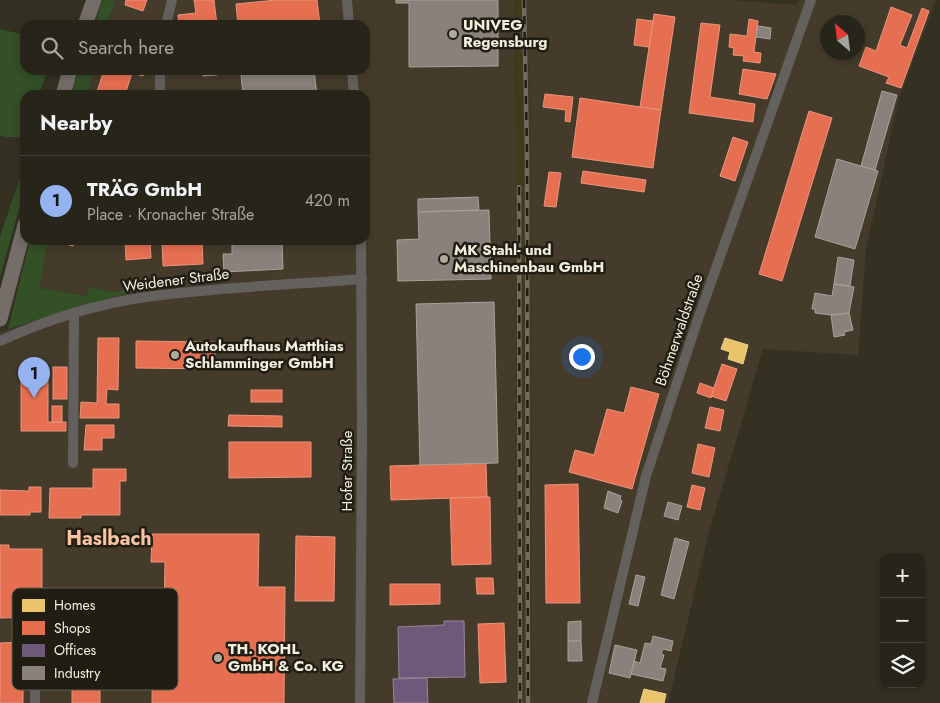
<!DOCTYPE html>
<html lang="en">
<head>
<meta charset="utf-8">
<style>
  :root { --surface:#27251a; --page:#333127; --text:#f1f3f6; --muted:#a4a5a2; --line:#434239; --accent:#95b2f1 }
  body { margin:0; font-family:Jost,sans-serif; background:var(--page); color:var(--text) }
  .controls { position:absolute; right:15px; bottom:15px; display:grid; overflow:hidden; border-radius:10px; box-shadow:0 2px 8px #0003 }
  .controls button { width:45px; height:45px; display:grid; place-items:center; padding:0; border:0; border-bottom:1px solid var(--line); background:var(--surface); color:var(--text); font:25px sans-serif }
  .compass { position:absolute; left:820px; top:15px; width:45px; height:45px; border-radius:50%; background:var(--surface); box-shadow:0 2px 8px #0003; rotate:332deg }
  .you { position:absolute; left:581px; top:356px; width:18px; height:18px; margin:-12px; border:4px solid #fff; border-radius:50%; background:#1a73e8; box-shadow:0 0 0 8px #1a73e833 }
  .badge { display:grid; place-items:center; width:32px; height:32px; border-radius:50%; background:var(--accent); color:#111; font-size:16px; font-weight:700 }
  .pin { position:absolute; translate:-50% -41px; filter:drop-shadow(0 1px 2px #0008) }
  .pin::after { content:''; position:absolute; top:26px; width:18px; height:15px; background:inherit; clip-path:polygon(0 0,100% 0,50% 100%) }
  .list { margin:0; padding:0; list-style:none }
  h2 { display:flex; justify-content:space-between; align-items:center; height:65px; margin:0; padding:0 20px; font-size:21px }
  h2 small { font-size:16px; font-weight:400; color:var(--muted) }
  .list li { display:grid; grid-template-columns:32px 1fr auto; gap:15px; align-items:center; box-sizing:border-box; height:90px; padding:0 20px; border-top:1px solid var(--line) }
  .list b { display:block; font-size:19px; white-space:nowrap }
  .list p { margin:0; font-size:16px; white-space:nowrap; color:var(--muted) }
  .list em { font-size:16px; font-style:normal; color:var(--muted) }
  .icon { flex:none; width:28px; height:28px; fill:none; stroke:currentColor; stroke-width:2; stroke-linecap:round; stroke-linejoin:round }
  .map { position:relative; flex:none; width:940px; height:703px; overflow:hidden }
  .search { position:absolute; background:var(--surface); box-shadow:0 2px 8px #0003; left:20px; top:20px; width:350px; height:55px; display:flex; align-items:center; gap:12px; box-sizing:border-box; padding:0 18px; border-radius:15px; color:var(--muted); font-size:19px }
  .panel { position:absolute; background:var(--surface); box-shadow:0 2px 8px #0003; left:20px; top:90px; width:350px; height:155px; border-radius:15px }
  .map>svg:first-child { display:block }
  .built { fill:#413b1c }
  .industrial { fill:#443b2b; fill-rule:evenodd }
  .green { fill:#345027 }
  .homes { fill:#e9c46a; stroke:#ecd18d }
  .shops { fill:#e76f51; stroke:#ea957c }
  .offices { fill:#6d597a; stroke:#958698 }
  .industry { fill:#8a817c; stroke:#a9a29a }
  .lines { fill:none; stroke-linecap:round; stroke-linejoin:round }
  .minor { stroke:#64605e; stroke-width:10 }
  .highway { stroke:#746d68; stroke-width:15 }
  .rail-casing { stroke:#706c65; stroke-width:4.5 }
  .rail { stroke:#201d12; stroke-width:2.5; stroke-dasharray:8; stroke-linecap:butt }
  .poi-dot { fill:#b0ac9d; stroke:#201d12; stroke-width:2 }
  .labels { text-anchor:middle; stroke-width:5; stroke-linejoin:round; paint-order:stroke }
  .poi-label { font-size:15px; font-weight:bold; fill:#f2efdf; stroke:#201d12; text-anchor:start }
  .street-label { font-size:15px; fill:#f2efdf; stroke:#201d12 }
  .district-label { font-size:20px; font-weight:bold; fill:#fbc3a0; stroke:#201d12 }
  .key { fill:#201d12; stroke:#5f5c50; stroke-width:1 }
  .key-label { font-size:14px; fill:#f2efdf }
</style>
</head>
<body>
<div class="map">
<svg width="940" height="703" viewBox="0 0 940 703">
  <rect width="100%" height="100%" fill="#343123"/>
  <path class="built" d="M 514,0 L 526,0 L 531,127 L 532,703 L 517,703 L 515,507 L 515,128 Z"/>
  <g class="industrial">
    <path d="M 115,0 L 514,0 L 515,128 L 515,507 L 517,703 L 0,703 L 0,332 L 135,291 L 133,288 L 111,292 L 90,286 L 87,296 L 39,288 L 47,240 L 365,240 L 365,95 L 87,95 L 95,70 L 365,70 L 365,25 L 107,25 Z"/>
    <path d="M 526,0 L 728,0 L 797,5 L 799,0 L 936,0 L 898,101 L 866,250 L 858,355 L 763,349 L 709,532 L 668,703 L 532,703 L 531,127 ZM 828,22 L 858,22 L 858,52 L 828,52 Z"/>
  </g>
  <g class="green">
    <path d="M 103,0 L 115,0 L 107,25 L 94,25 Z"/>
    <path d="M 0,29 L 25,35 L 25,70 L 45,70 L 46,75 L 39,95 L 25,95 L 24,137 L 6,137 L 0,135 Z"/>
    <path d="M 79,70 L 95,70 L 87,95 L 71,95 Z"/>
    <path d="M 25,162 L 25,187 L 0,277 L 0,237 Z"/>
    <path d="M 30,240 L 47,240 L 40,288 L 87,296 L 90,286 L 111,292 L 134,288 L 135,291 L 8,329 Z"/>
  </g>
  <g class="homes">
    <path d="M 725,338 L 748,345 L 743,364 L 728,359 L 730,352 L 721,349 Z"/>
    <path d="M 644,689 L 666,694 L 664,703 L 640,703 Z"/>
  </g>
  <g class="shops">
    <path d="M 126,0 L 147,0 L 143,11 L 125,5 Z"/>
    <path d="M 194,0 L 214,0 L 217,25 L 179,25 L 178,15 L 196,13 Z"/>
    <path d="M 276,0 L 317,0 L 320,25 L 238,25 L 236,4 Z"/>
    <path d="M 891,7 L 912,15 L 900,45 L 907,48 L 922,8 L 929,11 L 901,88 L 886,83 L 889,77 L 859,66 L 866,47 L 876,51 Z"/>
    <path d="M 654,14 L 675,17 L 661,110 L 640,107 Z"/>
    <path d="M 637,19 L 653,21 L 649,47 L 634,45 Z"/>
    <path d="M 749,19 L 758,21 L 754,52 L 761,53 L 760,63 L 743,61 L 744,56 L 733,55 L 734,48 L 729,47 L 730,34 L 747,36 Z"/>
    <path d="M 701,23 L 720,25 L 710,97 L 755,104 L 753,122 L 689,113 Z"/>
    <path d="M 743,69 L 776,74 L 767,99 L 739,94 Z"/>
    <path d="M 104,70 L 145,70 L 143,76 L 132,73 L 125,95 L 96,95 Z"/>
    <path d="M 243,70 L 286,70 L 244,75 Z"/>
    <path d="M 545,94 L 573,97 L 570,122 L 565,121 L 566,110 L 543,107 Z"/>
    <path d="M 580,98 L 661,110 L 653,168 L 572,157 Z"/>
    <path d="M 809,111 L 832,118 L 782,281 L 759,274 Z"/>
    <path d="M 733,137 L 748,142 L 735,181 L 720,176 Z"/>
    <path d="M 583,171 L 646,180 L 644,192 L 581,183 Z"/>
    <path d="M 549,172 L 561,173 L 556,207 L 544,206 Z"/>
    <path d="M 53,240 L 75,240 L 73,246 Z"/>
    <path d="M 125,240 L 150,240 L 151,258 L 126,260 Z"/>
    <path d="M 162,240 L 202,240 L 203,264 L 163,266 Z"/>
    <path d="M 98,338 L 119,338 L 118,390 L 107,389 L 106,404 L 119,404 L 119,418 L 80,418 L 81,402 L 97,403 Z"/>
    <path d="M 136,341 L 215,342 L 215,369 L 136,368 Z"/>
    <path d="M 722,364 L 737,369 L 726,401 L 711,396 Z"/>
    <rect x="53" y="367" width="14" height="32"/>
    <path d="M 21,374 L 48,374 L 48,422 L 66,422 L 66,431 L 21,431 Z"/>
    <path d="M 700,383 L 714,388 L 711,398 L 697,393 Z"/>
    <path d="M 631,387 L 659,394 L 632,489 L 569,472 L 575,450 L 594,455 L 607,409 L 624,413 Z"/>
    <rect x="251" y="390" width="31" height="12"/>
    <rect x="52" y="406" width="10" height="16"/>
    <path d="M 710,407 L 724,410 L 720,431 L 705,428 Z"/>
    <path d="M 229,415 L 282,416 L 282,427 L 228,426 Z"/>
    <path d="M 86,425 L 114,425 L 114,438 L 102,438 L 102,450 L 84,450 Z"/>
    <path d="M 229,442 L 311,442 L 311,477 L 229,478 Z"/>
    <path d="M 698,444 L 715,448 L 709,477 L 692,473 Z"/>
    <path d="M 486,463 L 487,497 L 391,500 L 390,466 Z"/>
    <path d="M 93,469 L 126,469 L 126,481 L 120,481 L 120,515 L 81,515 L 81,518 L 49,518 L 50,488 L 93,488 Z"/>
    <path d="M 578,484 L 580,603 L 546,603 L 545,485 Z"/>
    <path d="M 692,485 L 705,488 L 700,510 L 687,507 Z"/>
    <path d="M 29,487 L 41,487 L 41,512 L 30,512 L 30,515 L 0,515 L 0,490 L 29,491 Z"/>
    <path d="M 487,497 L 490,497 L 491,564 L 452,565 L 450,498 Z"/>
    <path d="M 152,534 L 259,534 L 258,587 L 285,587 L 284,703 L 152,703 L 153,613 L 164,613 L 165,562 L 151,562 Z"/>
    <path d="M 296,536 L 335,537 L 334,601 L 295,601 Z"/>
    <path d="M 0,545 L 9,545 L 9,549 L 42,549 L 42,617 L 0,618 Z"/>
    <path d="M 476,578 L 493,578 L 494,594 L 477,594 Z"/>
    <path d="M 390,584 L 440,584 L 440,604 L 390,605 Z"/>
    <path d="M 504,623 L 506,682 L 480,683 L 478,624 Z"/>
    <path d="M 23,642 L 23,703 L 0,703 L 0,643 Z"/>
    <path d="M 72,687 L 100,688 L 100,703 L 72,703 Z"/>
  </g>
  <g class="offices">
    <path d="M 444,621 L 464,621 L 465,677 L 399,678 L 398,627 L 444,625 Z"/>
    <path d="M 427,678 L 428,703 L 394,703 L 393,679 Z"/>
  </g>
  <g class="industry">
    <path d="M 396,0 L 498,0 L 498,66 L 409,67 L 409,3 L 396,3 Z"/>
    <path d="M 758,26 L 771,28 L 770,39 L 756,37 Z"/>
    <path d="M 202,70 L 217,70 L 217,75 L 203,76 Z"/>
    <path d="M 286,70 L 314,70 L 317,95 L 243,95 L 241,75 Z"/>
    <path d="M 882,91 L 897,95 L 875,170 L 861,166 Z"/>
    <path d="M 837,159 L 878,171 L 855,249 L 815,237 Z"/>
    <path d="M 478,197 L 479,210 L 418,212 L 418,199 Z"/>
    <path d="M 489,210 L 491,279 L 398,281 L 397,240 L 419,239 L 418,212 Z"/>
    <path d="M 232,240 L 282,240 L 283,269 L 224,272 L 223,254 L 232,254 Z"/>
    <path d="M 838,257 L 854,260 L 850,286 L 834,284 Z"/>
    <path d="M 834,284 L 854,287 L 849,313 L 831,315 L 815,313 L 815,309 L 812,309 L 815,293 L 832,296 Z"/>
    <path d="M 494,302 L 498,463 L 420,465 L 416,304 Z"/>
    <path d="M 849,313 L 853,330 L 844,332 L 845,335 L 834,337 L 831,315 Z"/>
    <path d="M 608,491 L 621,496 L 620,500 L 622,501 L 618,513 L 604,508 Z"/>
    <path d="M 668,502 L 682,506 L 678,520 L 664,516 Z"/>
    <path d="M 675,538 L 689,542 L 674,599 L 661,595 Z"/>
    <path d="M 636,575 L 645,577 L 638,606 L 629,604 Z"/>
    <path d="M 581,621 L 581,641 L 568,641 L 568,622 Z"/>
    <path d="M 653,636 L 673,641 L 671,651 L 663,649 L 661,654 L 664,655 L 660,668 L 666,669 L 663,681 L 631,674 L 634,661 L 640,663 L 645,643 L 651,644 Z"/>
    <path d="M 568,641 L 581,641 L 582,661 L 568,661 Z"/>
    <path d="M 615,645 L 637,650 L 630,678 L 609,673 Z"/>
  </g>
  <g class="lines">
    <g class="minor">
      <path d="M 347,0 L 349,25"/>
      <path d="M 166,25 L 172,0"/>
      <path d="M 352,70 L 354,95"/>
      <path d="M 160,88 L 160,70"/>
      <path d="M 0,341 C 46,320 96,304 146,297 C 217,287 290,285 362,279"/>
      <path d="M 73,463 L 74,313"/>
      <path d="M 35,638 L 35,703"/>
      <path d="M 360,703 L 362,438 L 361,240"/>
      <path d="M 592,703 L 646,476 L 698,319 L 811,0"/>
    </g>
    <g class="highway">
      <path d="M 85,25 L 94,0"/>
      <path d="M 63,95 L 70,70"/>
      <path d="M 0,319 L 25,225"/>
    </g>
    <defs>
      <g id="rail">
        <path d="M 524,0 L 527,151 L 528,703"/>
        <path d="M 519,187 L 520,703"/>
      </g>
    </defs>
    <use href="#rail" class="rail-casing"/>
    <use href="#rail" class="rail"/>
  </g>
  <g class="poi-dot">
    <circle cx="453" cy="34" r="5"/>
    <circle cx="444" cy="259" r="5"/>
    <circle cx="175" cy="355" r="5"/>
    <circle cx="218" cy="658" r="5"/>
  </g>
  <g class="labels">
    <g class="poi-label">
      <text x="463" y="30">UNIVEG<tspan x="463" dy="17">Regensburg</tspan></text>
      <text x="454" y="255">MK Stahl- und<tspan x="454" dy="17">Maschinenbau GmbH</tspan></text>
      <text x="185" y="351">Autokaufhaus Matthias<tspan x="185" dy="17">Schlamminger GmbH</tspan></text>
      <text x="228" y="654">TH. KOHL<tspan x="228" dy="17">GmbH &amp; Co. KG</tspan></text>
    </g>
    <g class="street-label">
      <text transform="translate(176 280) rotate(-7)" y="5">Weidener Straße</text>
      <text transform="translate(679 330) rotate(-71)" y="5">Böhmerwaldstraße</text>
      <text transform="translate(347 471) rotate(-90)" y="5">Hofer Straße</text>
    </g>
    <g class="district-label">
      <text x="109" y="545">Haslbach</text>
    </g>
  </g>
  <rect x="12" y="588" width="166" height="102" rx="8" class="key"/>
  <rect x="22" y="599" width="23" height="13" fill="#e9c46a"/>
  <rect x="22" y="621" width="23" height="14" fill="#e76f51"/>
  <rect x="22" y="644" width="23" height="13" fill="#6d597a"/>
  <rect x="22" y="666" width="23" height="14" fill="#8a817c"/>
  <g class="key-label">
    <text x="54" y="610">Homes</text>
    <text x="54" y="633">Shops</text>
    <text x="54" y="655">Offices</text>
    <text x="54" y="678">Industry</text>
  </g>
</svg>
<div class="controls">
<button>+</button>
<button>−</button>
<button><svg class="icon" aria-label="layers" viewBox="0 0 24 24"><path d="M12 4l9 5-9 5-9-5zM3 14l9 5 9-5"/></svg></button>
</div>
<svg class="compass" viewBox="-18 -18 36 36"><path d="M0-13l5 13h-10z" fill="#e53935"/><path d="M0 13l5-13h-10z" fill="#a4a5a2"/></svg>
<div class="you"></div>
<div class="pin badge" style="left:34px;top:398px">1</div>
<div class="search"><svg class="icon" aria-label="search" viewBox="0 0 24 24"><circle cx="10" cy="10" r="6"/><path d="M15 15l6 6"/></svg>Search here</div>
<section class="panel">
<h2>Nearby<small></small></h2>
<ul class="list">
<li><span class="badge">1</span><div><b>TRÄG GmbH</b><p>Place · Kronacher Straße</p></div><em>420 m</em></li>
</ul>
</section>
</div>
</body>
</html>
